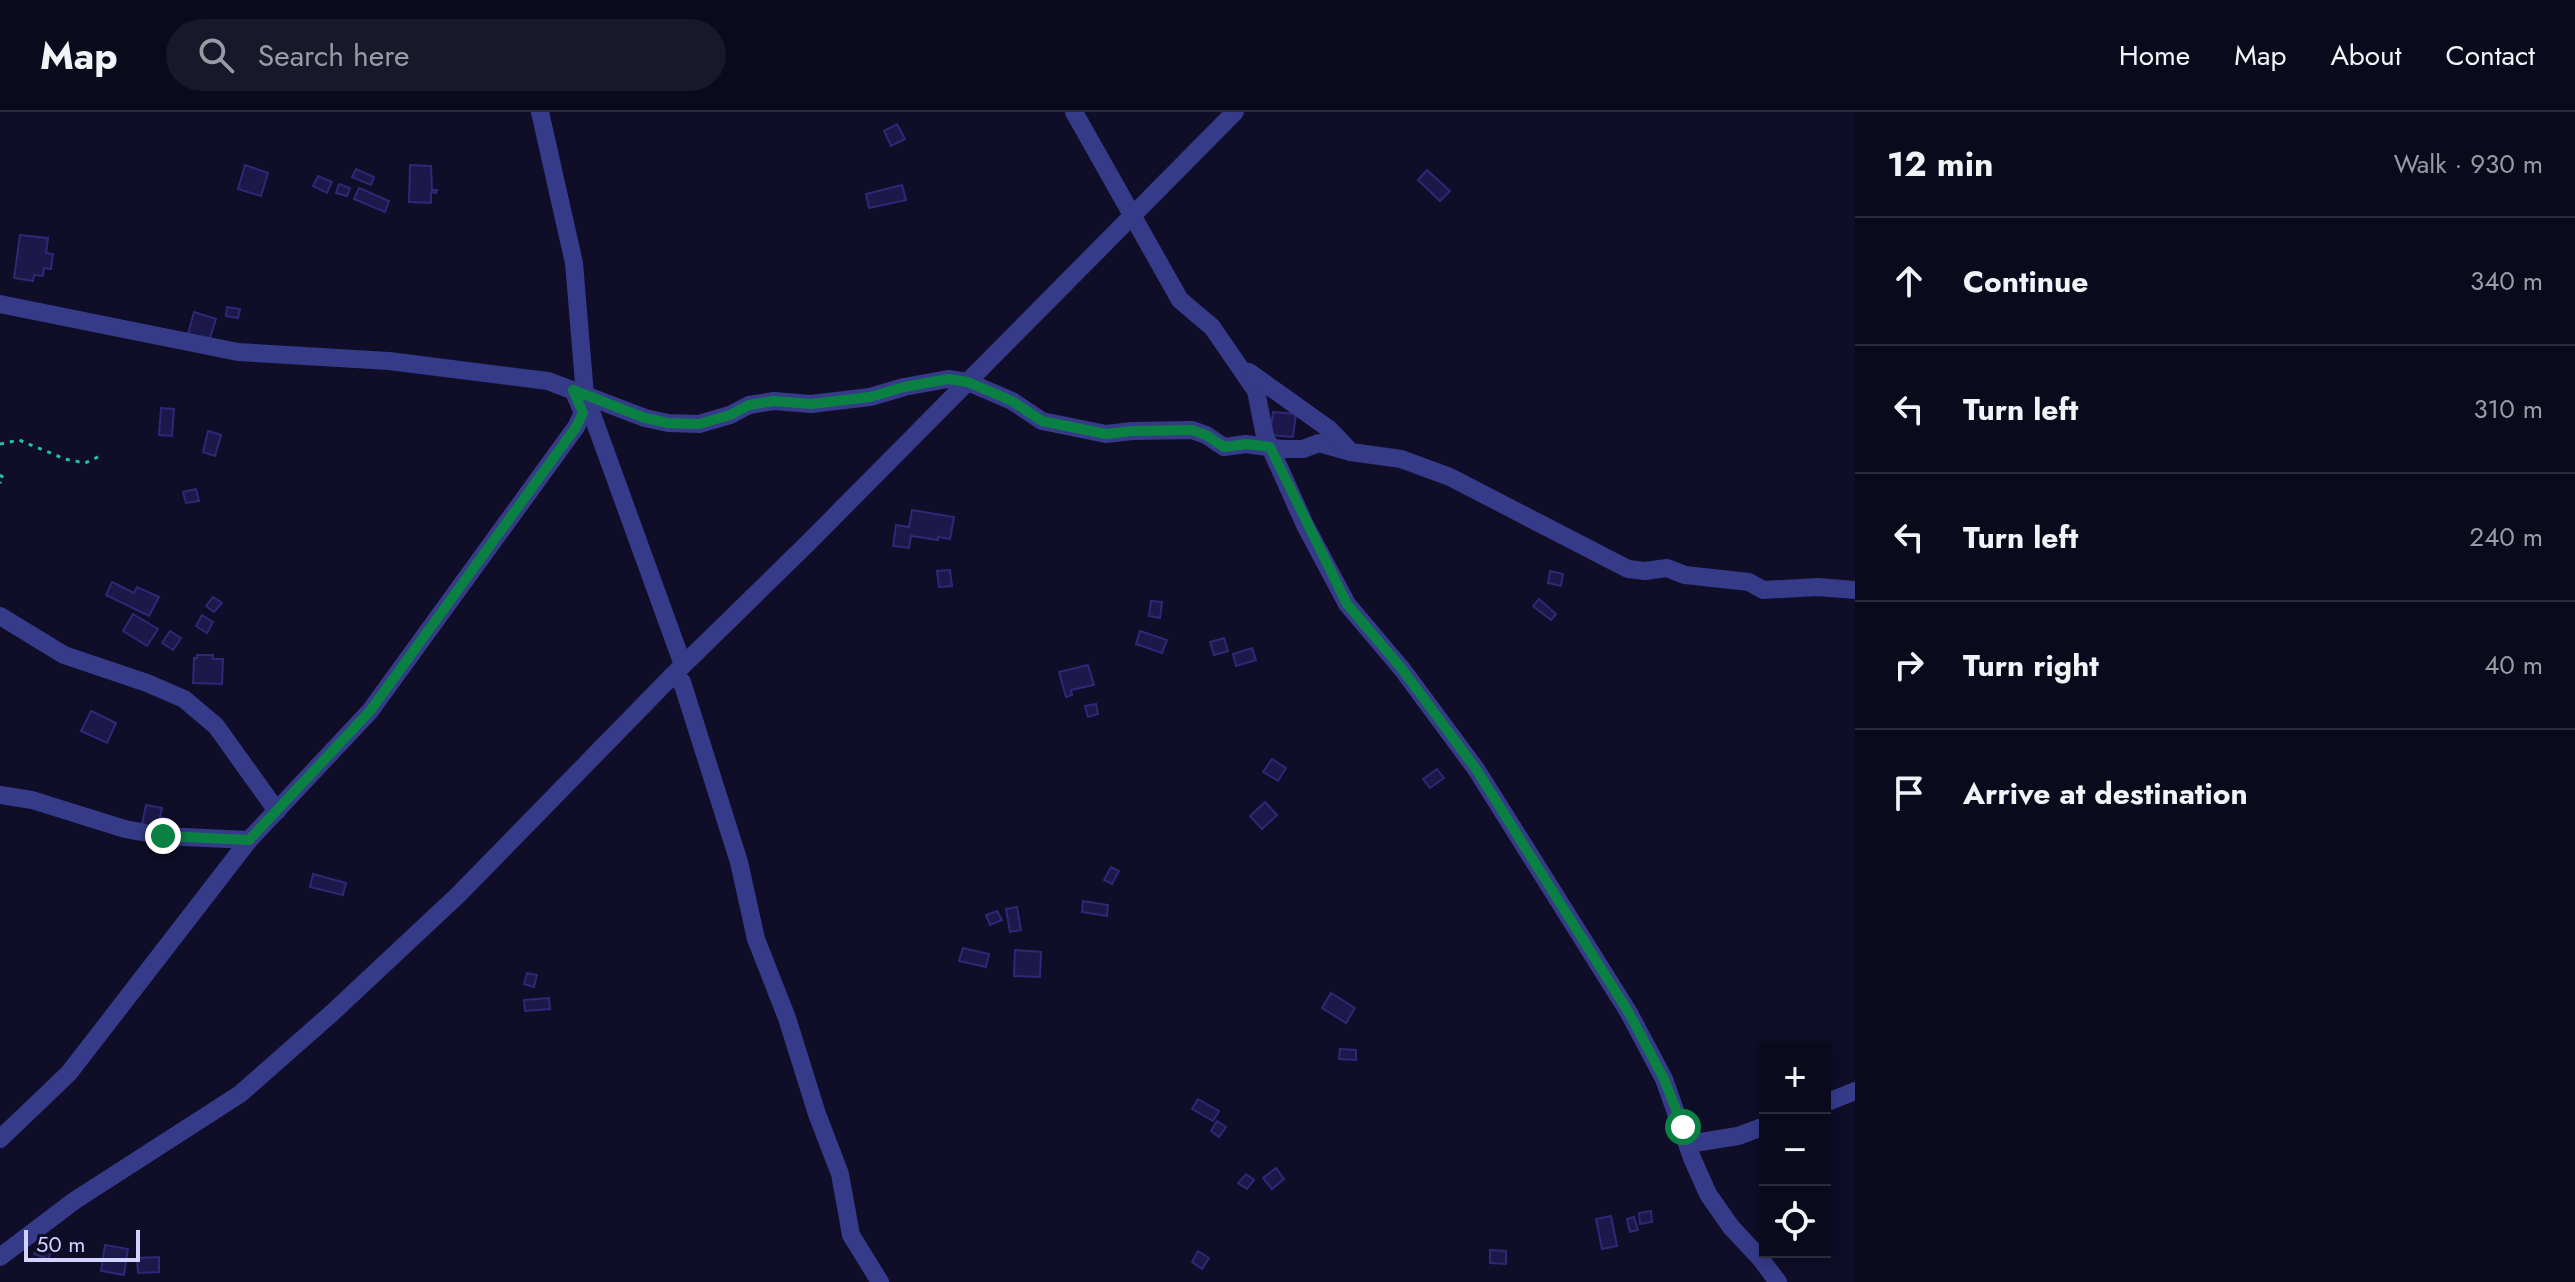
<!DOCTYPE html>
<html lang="en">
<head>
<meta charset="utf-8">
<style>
  :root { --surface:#0b0a1d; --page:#19182a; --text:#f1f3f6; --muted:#9a9aa4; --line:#2b2b3b }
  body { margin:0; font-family:Jost,sans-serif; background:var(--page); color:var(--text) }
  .controls { position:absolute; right:24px; bottom:24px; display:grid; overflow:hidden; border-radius:0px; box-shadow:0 4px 12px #0003 }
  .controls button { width:72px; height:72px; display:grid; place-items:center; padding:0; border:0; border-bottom:2px solid var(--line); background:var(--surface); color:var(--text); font:40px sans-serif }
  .scale { position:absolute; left:24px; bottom:20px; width:116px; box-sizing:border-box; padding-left:8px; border:4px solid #d3d3ff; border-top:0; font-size:22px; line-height:28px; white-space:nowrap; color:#d3d3ff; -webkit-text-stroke:6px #0f0d27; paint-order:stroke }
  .stop { position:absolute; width:24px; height:24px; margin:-18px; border:6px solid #0b8043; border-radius:50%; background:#fff }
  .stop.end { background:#0b8043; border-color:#fff; box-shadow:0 2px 8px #0008 }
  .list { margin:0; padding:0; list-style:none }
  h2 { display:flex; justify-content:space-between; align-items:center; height:104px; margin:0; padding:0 32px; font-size:34px }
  h2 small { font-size:26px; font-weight:400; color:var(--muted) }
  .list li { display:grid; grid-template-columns:52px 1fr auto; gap:24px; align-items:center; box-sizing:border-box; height:128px; padding:0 32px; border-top:2px solid var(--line) }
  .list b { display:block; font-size:30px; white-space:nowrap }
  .list em { font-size:26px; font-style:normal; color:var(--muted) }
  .icon { flex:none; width:44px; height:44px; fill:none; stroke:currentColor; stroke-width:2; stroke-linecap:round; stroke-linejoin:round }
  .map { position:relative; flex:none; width:1855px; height:1170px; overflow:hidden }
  header { display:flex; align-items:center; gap:48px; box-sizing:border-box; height:112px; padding:0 40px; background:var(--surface); border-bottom:2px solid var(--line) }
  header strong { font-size:38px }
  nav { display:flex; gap:44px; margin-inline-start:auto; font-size:28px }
  .search { width:560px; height:72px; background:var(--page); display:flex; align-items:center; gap:20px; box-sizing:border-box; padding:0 28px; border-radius:44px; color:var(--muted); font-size:30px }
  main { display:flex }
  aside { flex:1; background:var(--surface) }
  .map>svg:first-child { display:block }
  .building { fill:#1c1849; stroke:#2e2877; stroke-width:2 }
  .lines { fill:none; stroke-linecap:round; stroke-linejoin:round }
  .path { stroke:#26c1a5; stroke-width:3; stroke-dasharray:4 6; stroke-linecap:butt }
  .minor { stroke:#353b89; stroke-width:18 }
  .route { stroke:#0b8043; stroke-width:10 }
</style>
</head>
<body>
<header>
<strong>Map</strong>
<div class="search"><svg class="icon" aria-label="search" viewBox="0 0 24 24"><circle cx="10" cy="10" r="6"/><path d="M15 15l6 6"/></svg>Search here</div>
<nav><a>Home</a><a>Map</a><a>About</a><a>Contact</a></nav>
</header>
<main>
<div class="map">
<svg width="1855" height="1170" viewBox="0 0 1855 1170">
  <rect width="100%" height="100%" fill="#0f0d27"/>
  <g class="building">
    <path d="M 897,12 L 905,27 L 891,34 L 884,19 Z"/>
    <path d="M 245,53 L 268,61 L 261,84 L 238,77 Z"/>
    <path d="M 410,53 L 431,54 L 432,78 L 437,78 L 436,81 L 431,80 L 431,91 L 409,90 Z"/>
    <path d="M 356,57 L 374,65 L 371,73 L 352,65 Z"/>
    <path d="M 1427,58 L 1450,79 L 1440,89 L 1418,68 Z"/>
    <path d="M 318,64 L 332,70 L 327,81 L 313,74 Z"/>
    <path d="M 339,72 L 350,76 L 347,84 L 336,81 Z"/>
    <path d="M 902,73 L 906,88 L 869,96 L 866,82 Z"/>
    <path d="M 359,76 L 389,89 L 385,100 L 354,87 Z"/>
    <path d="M 20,123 L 48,126 L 46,141 L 53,142 L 51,157 L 44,156 L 43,164 L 34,163 L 33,169 L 14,166 Z"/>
    <path d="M 227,195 L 240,197 L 238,206 L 226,204 Z"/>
    <path d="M 194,200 L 216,207 L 209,229 L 188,222 Z"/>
    <path d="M 161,296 L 174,297 L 172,324 L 159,323 Z"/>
    <path d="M 1273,300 L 1296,302 L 1293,325 L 1270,323 Z"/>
    <path d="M 208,319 L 221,323 L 215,344 L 203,340 Z"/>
    <path d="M 196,377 L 199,389 L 186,391 L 183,380 Z"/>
    <path d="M 912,398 L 954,405 L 950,427 L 938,425 L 938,428 L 911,424 L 909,436 L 893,434 L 896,413 L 909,415 Z"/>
    <path d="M 950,458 L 952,474 L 939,475 L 937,459 Z"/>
    <path d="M 1550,459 L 1563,462 L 1561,474 L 1548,471 Z"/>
    <path d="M 112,470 L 134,481 L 137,475 L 159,485 L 149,504 L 106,483 Z"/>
    <path d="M 213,485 L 222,491 L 214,500 L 206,494 Z"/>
    <path d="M 1539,487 L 1556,502 L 1551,508 L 1533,494 Z"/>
    <path d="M 1151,489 L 1162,490 L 1160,506 L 1149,504 Z"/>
    <path d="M 133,502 L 158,517 L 147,534 L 123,519 Z"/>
    <path d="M 202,503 L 213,510 L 207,521 L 196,514 Z"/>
    <path d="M 170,519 L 181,526 L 173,538 L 162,531 Z"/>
    <path d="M 1140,519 L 1167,528 L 1162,541 L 1136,532 Z"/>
    <path d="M 1224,526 L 1228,539 L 1214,543 L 1210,530 Z"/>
    <path d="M 1252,536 L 1256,548 L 1236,554 L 1233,542 Z"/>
    <path d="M 197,543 L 213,543 L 213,547 L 223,547 L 222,572 L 193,571 L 194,546 L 197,546 Z"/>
    <path d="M 1088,553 L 1094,573 L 1071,578 L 1072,583 L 1066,585 L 1059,560 Z"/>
    <path d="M 1096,592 L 1098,602 L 1088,605 L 1085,594 Z"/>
    <path d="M 91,599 L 116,611 L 107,631 L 81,619 Z"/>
    <path d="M 1272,647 L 1286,656 L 1278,669 L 1263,660 Z"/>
    <path d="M 1437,657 L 1444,666 L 1430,676 L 1423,667 Z"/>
    <path d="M 1265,690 L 1277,703 L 1262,717 L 1250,704 Z"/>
    <path d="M 146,693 L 162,696 L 160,705 L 169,707 L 166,718 L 142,713 Z"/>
    <path d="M 1111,755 L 1119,759 L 1112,772 L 1104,768 Z"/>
    <path d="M 313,762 L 346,771 L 343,783 L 310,775 Z"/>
    <path d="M 1083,789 L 1108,793 L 1107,804 L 1082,800 Z"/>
    <path d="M 1017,795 L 1021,818 L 1010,820 L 1006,797 Z"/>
    <path d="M 997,799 L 1002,808 L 990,813 L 986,803 Z"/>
    <path d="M 963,836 L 989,842 L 986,855 L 959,849 Z"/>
    <path d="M 1015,838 L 1041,840 L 1040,865 L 1014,864 Z"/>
    <path d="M 527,861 L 537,863 L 534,875 L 524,872 Z"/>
    <path d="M 1331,881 L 1355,896 L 1346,911 L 1322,896 Z"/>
    <path d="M 549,886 L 550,897 L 525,899 L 524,888 Z"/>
    <path d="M 1340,937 L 1356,938 L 1356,948 L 1339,947 Z"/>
    <path d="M 1198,987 L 1219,999 L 1213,1009 L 1192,997 Z"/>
    <path d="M 1217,1009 L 1226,1015 L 1219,1025 L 1211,1019 Z"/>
    <path d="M 1276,1056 L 1284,1067 L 1272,1077 L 1263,1066 Z"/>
    <path d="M 1246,1062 L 1254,1068 L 1247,1077 L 1238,1071 Z"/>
    <path d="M 1651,1099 L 1652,1110 L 1640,1112 L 1639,1101 Z"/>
    <path d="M 1611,1104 L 1617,1134 L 1602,1137 L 1596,1107 Z"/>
    <path d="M 1634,1105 L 1638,1118 L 1630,1120 L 1627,1107 Z"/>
    <path d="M 39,1130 L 53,1136 L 48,1147 L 34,1142 Z"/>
    <path d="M 105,1133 L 128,1137 L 124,1163 L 101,1159 Z"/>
    <path d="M 1490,1138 L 1506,1139 L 1506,1152 L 1490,1151 Z"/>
    <path d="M 1198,1139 L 1209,1146 L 1202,1157 L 1192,1150 Z"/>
    <path d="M 159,1145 L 159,1160 L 138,1161 L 137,1146 Z"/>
  </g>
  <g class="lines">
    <g class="path">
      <path d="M 0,332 L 19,328 L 65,347 L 85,351 L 102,343"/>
      <path d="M 0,363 L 4,366 L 0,371"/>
    </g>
    <g class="minor">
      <path d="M 540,0 L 574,151 L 585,283 L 683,553"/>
      <path d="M 1074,0 L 1180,188 L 1212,215 L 1256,279 L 1265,324 L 1305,413 L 1347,492 L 1402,557 L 1476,657 L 1629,901 L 1664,967 L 1692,1046 L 1708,1082 L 1731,1115 L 1760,1146 L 1778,1170"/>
      <path d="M 0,192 L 238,240 L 389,249 L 548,269 L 645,306 L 668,311 L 699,312 L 730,303 L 749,293 L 774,289 L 811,292 L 870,285 L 904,275 L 948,267 L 968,270 L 1012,289 L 1042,309 L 1106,322 L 1132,319 L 1192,318 L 1206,323 L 1224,335 L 1246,332 L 1282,337 L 1303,337 L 1319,331 L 1351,340"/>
      <path d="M 1249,260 L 1329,317 L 1351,340 L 1401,347 L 1450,365 L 1628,457 L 1645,459 L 1667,456 L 1685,463 L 1749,470 L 1763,478 L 1818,475 L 1855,478"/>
      <path d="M 0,504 L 64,543 L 147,571 L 184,587 L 216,614 L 277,699"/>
      <path d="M 671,565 L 682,570 L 739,750 L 756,827 L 787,906 L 817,1002 L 840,1062 L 851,1123 L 880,1170"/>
      <path d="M 0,683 L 32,688 L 125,717 L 163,724 L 249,728"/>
      <path d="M 1825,991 L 1855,979"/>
      <path d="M 0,1027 L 69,961 L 249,728 L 370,599 L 576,315 L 583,301 L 573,278"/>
      <path d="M 1688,1032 L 1738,1024 L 1765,1014"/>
      <path d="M 0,1145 L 74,1089 L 240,982 L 332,901 L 458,783 L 671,565 L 808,431 L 1235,0"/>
    </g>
  </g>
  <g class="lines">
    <path class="route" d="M 163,724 L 249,728 L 370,599 L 576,315 L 583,301 L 573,278 L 645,306 L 668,311 L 699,312 L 730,303 L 749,293 L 774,289 L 811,292 L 870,285 L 904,275 L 948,267 L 968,270 L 1012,289 L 1042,309 L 1106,322 L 1132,319 L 1192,318 L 1206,323 L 1224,335 L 1246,332 L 1270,335 L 1347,492 L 1402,557 L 1476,657 L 1629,901 L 1664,967 L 1683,1015"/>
  </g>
</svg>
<div class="controls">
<button>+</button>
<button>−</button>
<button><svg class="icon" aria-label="locate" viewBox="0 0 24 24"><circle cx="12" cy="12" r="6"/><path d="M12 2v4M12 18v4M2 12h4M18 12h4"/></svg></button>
</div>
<div class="scale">50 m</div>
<div class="stop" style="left:1683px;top:1015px"></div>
<div class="stop end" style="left:163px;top:724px"></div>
</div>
<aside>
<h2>12 min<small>Walk · 930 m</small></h2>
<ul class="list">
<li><svg class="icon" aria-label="ahead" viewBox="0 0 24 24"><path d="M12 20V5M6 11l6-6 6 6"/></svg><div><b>Continue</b></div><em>340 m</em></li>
<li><svg class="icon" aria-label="left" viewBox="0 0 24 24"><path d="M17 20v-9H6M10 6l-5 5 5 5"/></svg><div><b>Turn left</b></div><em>310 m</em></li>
<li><svg class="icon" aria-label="left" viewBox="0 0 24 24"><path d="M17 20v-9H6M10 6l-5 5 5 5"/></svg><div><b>Turn left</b></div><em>240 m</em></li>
<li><svg class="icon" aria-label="right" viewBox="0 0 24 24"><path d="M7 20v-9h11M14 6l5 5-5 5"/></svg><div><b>Turn right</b></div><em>40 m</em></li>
<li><svg class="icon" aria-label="arrive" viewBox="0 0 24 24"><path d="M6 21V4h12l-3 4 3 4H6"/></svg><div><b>Arrive at destination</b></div></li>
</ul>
</aside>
</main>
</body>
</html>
